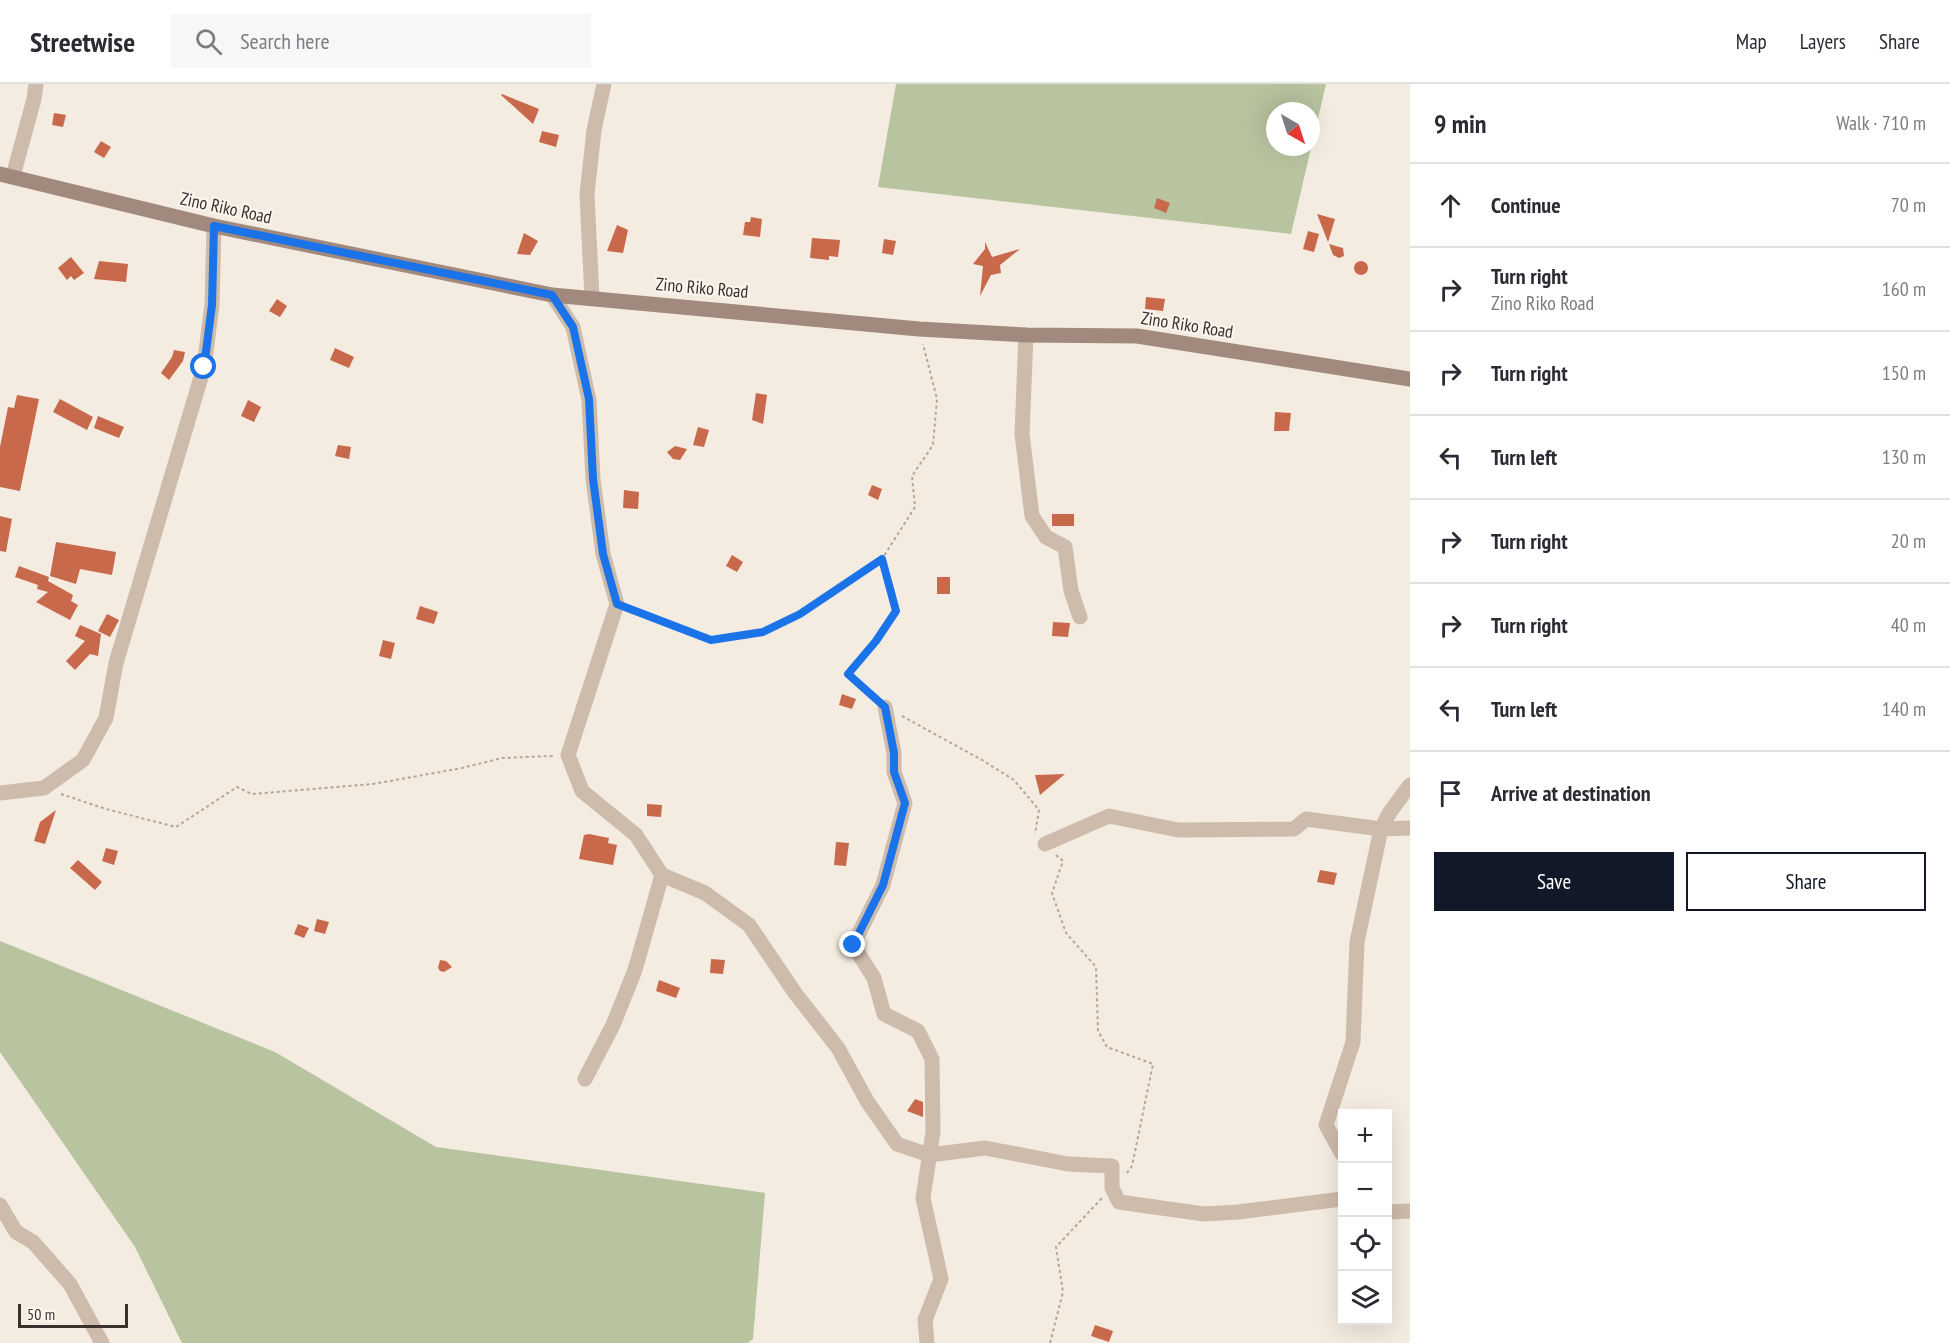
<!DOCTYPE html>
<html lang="en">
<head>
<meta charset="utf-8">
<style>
  :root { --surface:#fff; --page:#f7f7f7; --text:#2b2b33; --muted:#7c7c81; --line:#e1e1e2; --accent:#111827 }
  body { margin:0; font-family:"PT Sans Narrow",sans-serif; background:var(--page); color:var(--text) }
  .controls { position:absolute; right:18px; bottom:18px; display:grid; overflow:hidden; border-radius:0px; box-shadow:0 6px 24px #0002 }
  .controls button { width:54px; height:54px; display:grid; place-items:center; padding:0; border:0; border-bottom:2px solid var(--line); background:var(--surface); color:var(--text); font:30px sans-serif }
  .compass { position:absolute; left:1266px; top:18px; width:54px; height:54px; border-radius:50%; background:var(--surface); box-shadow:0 6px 24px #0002; rotate:141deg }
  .scale { position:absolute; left:18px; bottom:15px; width:110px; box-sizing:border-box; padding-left:6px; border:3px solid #3b302b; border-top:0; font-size:16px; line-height:21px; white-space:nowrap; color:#3b302b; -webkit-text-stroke:4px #fbf5ee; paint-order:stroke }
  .stop { position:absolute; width:18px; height:18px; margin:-14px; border:4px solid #1a73e8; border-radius:50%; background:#fff }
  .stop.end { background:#1a73e8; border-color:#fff; box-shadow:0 2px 6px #0008 }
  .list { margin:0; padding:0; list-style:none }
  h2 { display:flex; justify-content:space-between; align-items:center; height:78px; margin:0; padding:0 24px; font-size:26px }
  h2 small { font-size:20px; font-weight:400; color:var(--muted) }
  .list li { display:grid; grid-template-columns:39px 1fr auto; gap:18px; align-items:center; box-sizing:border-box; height:84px; padding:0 24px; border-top:2px solid var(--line) }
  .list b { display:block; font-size:22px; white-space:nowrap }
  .list p { margin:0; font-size:20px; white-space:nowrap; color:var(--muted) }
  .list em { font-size:20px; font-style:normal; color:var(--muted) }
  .actions { display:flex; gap:12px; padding:18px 24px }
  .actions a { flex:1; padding:14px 0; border:2px solid var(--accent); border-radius:0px; text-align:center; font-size:21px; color:var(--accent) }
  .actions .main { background:var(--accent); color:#fff }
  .icon { flex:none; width:33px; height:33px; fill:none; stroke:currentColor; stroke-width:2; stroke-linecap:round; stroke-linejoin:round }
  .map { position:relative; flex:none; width:1410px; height:1259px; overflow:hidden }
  header { display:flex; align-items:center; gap:36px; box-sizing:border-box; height:84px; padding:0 30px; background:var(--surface); border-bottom:2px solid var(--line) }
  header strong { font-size:28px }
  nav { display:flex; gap:33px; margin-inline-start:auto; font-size:21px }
  .search { width:420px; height:54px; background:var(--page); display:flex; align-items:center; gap:15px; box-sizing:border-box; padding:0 21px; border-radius:0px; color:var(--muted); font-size:22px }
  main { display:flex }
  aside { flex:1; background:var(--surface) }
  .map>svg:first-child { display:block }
  .green { fill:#b8c4a0; fill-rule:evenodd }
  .building { fill:#c8694b }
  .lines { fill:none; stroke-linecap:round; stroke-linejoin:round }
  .path { stroke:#b9a596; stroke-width:2; stroke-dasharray:3 3; stroke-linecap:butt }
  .street { stroke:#cdbbac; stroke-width:15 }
  .secondary { stroke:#a18a7d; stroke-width:15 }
  .route { stroke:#1a73e8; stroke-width:8 }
  .labels { text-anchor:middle; stroke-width:4.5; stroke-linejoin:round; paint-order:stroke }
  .street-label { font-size:18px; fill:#3b302b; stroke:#fbf5ee }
</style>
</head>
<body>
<header>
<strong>Streetwise</strong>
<div class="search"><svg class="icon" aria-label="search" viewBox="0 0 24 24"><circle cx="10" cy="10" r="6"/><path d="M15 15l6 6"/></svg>Search here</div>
<nav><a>Map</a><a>Layers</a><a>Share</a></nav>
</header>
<main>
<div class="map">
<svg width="1410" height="1259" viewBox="0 0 1410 1259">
  <rect width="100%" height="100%" fill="#f4ebe1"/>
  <g class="green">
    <path d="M 896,0 L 1326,0 L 1291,150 L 878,103 ZM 1275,27 L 1311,27 L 1311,63 L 1275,63 Z"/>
    <path d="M 0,857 L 275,968 L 436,1063 L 765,1109 L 753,1255 L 748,1259 L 182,1259 L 135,1163 L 0,968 Z"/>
  </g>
  <g class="building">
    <path d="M 502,10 L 539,25 L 533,40 L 501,11 Z"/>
    <path d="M 54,29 L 66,31 L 63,43 L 52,41 Z"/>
    <path d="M 542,47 L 559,51 L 556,63 L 539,58 Z"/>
    <path d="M 101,57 L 111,63 L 104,74 L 94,68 Z"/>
    <path d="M 1157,114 L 1170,119 L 1166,129 L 1154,124 Z"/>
    <path d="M 1317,130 L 1335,135 L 1328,158 Z"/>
    <path d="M 751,133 L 762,135 L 760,153 L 743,151 L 745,138 L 750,138 Z"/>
    <path d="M 617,141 L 628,146 L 623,169 L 607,167 Z"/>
    <path d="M 1308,147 L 1319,150 L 1314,168 L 1303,165 Z"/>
    <path d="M 524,149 L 538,157 L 530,171 L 517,170 Z"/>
    <path d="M 812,154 L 840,156 L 838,173 L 829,172 L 829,176 L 810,174 Z"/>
    <path d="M 884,155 L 896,157 L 893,171 L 882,169 Z"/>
    <path d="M 985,158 L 992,173 L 1020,165 L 1000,181 L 1001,189 L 991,191 L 980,212 L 983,182 L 973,180 L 985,165 Z"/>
    <path d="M 1329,160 L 1343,164 L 1344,172 L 1339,174 L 1333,171 Z"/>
    <path d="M 71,173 L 84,189 L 74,196 L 71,192 L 67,196 L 58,184 Z"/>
    <circle cx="1361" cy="184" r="7"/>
    <path d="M 99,177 L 128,180 L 126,198 L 94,195 Z"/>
    <path d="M 1146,213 L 1165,215 L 1163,227 L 1145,225 Z"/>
    <path d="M 277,215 L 287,222 L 280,233 L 269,227 Z"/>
    <path d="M 335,264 L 354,273 L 349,284 L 330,276 Z"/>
    <path d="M 174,266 L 185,268 L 183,277 L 169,296 L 161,289 L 172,273 Z"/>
    <path d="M 756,309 L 767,311 L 763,340 L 752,336 Z"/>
    <path d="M 17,311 L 39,315 L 20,407 L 0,403 L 0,363 L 8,323 L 14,324 Z"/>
    <path d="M 60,315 L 93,333 L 87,346 L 53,328 Z"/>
    <path d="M 248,316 L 261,323 L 254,338 L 241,332 Z"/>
    <path d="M 1275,328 L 1291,329 L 1289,347 L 1274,347 Z"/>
    <path d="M 98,332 L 124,343 L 119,354 L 94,344 Z"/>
    <path d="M 698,343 L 709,346 L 704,363 L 693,361 Z"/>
    <path d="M 338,361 L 351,363 L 349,375 L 335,372 Z"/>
    <path d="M 675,362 L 687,365 L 680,376 L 673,375 L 667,368 Z"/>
    <path d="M 872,401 L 882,405 L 878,416 L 868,411 Z"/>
    <path d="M 624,406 L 639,408 L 638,425 L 623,424 Z"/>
    <rect x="1052" y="430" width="22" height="12"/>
    <path d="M 0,432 L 12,435 L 6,468 L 0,467 Z"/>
    <path d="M 56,458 L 116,468 L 112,491 L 80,485 L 76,500 L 50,492 Z"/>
    <path d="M 732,471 L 743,478 L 737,488 L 726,482 Z"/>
    <path d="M 19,482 L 49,493 L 48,497 L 73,511 L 71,517 L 78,521 L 70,536 L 36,518 L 48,508 L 37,505 L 38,501 L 15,493 Z"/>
    <rect x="937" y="493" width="13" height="17"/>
    <path d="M 420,522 L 438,528 L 434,540 L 416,535 Z"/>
    <path d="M 107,530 L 119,536 L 110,553 L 98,547 Z"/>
    <path d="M 1053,538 L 1070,539 L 1068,553 L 1052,552 Z"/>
    <path d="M 80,541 L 101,550 L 98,572 L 90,570 L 75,586 L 66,577 L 85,557 L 75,552 Z"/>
    <path d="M 383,556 L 395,559 L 391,575 L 379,572 Z"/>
    <path d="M 842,610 L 856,615 L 852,625 L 839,621 Z"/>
    <path d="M 1065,690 L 1040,711 L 1035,691 Z"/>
    <path d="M 647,720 L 662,721 L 661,733 L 647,732 Z"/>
    <path d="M 56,726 L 45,760 L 34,757 L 40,738 Z"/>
    <path d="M 589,750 L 609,754 L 608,759 L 617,761 L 613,781 L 579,775 L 584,751 Z"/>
    <path d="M 836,758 L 849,759 L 846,782 L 834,781 Z"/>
    <path d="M 106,764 L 118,767 L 114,781 L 102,777 Z"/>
    <path d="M 78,776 L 102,798 L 95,806 L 70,784 Z"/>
    <path d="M 1320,786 L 1337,789 L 1334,801 L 1317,798 Z"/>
    <path d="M 317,835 L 329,838 L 325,850 L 314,847 Z"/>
    <path d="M 298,840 L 309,844 L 304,854 L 294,850 Z"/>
    <path d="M 711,875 L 725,876 L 723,890 L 710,889 Z"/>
    <path d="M 440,876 L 446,877 L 452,883 L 444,888 L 440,887 L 438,884 Z"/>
    <path d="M 659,896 L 680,904 L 676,914 L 656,907 Z"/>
    <path d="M 915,1015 L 923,1018 L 923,1033 L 907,1027 Z"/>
    <path d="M 1095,1241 L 1113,1247 L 1109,1258 L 1091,1252 Z"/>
  </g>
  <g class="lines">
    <g class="path">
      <path d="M 630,525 L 710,556 L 763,548 L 800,530 L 882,475"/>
      <path d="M 875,614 L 848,590 L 877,557 L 896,527 L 882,475 L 915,423 L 912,392 L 933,361 L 937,315 L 923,260"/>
      <path d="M 902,632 L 982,676 L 1014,696 L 1039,726 L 1035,750"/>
      <path d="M 61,710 L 106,725 L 176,743 L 237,703 L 252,710 L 373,700 L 462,684 L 502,674 L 553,672"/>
      <path d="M 1056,771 L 1063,777 L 1052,809 L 1066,849 L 1096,883 L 1098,947 L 1107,963 L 1153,980 L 1132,1082 L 1127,1089"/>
      <path d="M 1050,1259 L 1063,1208 L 1056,1163 L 1102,1114"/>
    </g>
    <g class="street">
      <path d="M 13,92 L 34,15 L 36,0"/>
      <path d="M 552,211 L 573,243 L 589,316 L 593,395 L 603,470 L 617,520 L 568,671 L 582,707 L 636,751 L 662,791 L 635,886 L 613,941 L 585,995"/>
      <path d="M 592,214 L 587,110 L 594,46 L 604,0"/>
      <path d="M 1026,251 L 1022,350 L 1032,432 L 1046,453 L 1065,463 L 1071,507 L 1080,533"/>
      <path d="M 885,623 L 894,669 L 894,688 L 905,719 L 883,801 L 853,861 L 874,894 L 884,930 L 918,947 L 932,975 L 933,1048 L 923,1114 L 941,1195 L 925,1236 L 927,1259"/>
      <path d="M 0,709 L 44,704 L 83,676 L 106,634 L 116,579 L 204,283 L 212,221 L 214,142"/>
      <path d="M 1045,760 L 1109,732 L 1178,746 L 1294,745 L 1306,735 L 1381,745 L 1410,744"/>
      <path d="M 662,791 L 705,809 L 749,841 L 795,909 L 838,964 L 867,1017 L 897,1060 L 929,1071 L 985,1064 L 1068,1080 L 1112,1082 L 1112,1104 L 1119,1118 L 1204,1130 L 1238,1128 L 1342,1115"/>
      <path d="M 1342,1070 L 1326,1041 L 1353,958 L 1357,858 L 1381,745 L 1390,728 L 1410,701"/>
      <path d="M 0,1121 L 16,1148 L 33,1158 L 70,1200 L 102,1259"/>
      <path d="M 1388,1128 L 1410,1127"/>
    </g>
    <path class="secondary" d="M 0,90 L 214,142 L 552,211 L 919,245 L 1026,251 L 1137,252 L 1410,295"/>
  </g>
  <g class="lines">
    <path class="route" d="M 204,283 L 212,221 L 214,142 L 552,211 L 573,243 L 589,315 L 593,395 L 603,470 L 617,520 L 711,556 L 763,548 L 800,530 L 882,475 L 896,527 L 876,557 L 848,590 L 885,623 L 894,669 L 894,688 L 905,719 L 883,801 L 853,861"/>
  </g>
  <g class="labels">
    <g class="street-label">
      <text transform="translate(226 124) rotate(12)" y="6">Zino Riko Road</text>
      <text transform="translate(702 204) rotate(5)" y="6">Zino Riko Road</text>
      <text transform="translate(1187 241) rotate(9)" y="6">Zino Riko Road</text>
    </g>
  </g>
</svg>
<div class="controls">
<button>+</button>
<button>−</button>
<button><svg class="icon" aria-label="locate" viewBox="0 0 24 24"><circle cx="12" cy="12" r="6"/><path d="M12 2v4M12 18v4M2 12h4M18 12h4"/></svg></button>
<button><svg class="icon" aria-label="layers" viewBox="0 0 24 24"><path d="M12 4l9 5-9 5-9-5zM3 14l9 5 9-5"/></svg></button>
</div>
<svg class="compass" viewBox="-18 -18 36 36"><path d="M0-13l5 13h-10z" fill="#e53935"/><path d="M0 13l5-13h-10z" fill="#7c7c81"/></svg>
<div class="scale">50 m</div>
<div class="stop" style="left:204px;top:283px"></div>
<div class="stop end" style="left:853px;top:861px"></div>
</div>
<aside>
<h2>9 min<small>Walk · 710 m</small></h2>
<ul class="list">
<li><svg class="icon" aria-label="ahead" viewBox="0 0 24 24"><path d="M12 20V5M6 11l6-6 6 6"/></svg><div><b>Continue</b></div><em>70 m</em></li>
<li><svg class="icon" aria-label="right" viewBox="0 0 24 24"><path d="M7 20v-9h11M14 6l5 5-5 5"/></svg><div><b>Turn right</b><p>Zino Riko Road</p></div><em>160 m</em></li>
<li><svg class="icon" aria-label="right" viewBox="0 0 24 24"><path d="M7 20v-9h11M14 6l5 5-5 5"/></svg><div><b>Turn right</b></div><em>150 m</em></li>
<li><svg class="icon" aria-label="left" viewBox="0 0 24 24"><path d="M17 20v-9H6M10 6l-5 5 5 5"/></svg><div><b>Turn left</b></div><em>130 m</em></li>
<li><svg class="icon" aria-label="right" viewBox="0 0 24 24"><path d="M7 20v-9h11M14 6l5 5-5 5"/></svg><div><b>Turn right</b></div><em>20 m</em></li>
<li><svg class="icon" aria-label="right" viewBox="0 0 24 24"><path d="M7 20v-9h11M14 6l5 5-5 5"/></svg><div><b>Turn right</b></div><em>40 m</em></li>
<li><svg class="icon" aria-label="left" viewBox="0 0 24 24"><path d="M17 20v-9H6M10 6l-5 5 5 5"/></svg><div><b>Turn left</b></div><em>140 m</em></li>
<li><svg class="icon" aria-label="arrive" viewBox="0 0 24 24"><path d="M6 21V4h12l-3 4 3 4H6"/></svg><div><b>Arrive at destination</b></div></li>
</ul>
<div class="actions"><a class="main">Save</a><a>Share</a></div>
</aside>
</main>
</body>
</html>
